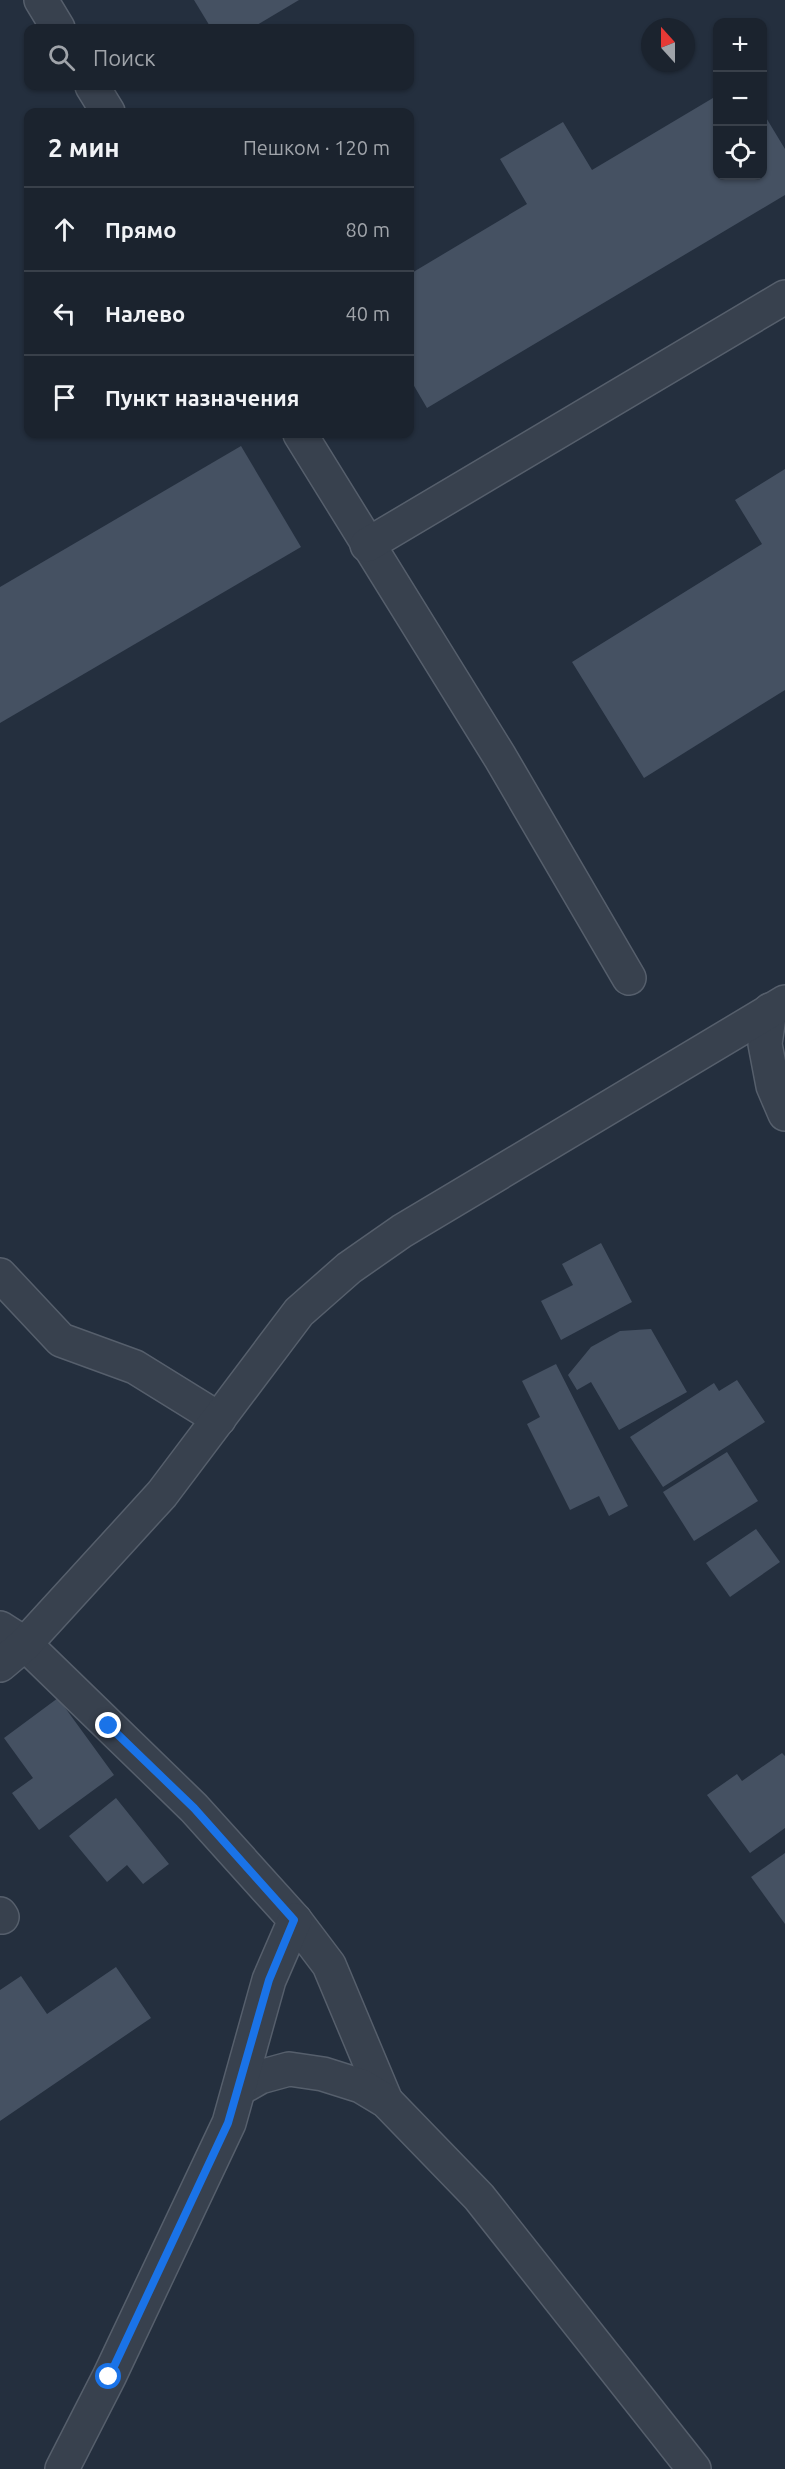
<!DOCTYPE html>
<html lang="ru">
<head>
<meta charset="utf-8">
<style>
  :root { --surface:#1b232e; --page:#242b36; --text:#f1f3f6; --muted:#a0a4aa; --line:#39404a }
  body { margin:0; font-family:Ubuntu,sans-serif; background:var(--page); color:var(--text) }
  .controls { position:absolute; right:18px; top:18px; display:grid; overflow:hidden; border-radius:12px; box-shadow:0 2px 4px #0004 }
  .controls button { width:54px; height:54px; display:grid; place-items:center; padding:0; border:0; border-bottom:2px solid var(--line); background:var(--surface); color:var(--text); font:30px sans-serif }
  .compass { position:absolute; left:641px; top:18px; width:54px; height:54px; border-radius:50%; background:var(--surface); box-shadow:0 2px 4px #0004; rotate:339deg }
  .stop { position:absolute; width:18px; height:18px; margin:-14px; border:4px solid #1a73e8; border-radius:50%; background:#fff }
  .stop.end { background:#1a73e8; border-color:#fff; box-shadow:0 2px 6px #0008 }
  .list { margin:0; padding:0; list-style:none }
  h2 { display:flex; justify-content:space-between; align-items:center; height:78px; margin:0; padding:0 24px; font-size:26px }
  h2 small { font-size:20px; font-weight:400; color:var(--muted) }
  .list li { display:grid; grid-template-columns:39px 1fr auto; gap:18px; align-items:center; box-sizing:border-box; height:84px; padding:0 24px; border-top:2px solid var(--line) }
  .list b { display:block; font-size:22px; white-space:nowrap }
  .list em { font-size:20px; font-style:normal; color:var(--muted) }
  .icon { flex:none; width:33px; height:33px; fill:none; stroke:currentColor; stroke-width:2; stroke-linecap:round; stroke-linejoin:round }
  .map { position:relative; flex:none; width:785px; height:2469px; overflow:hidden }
  .search { position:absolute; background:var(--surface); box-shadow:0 2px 4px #0004; left:24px; top:24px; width:390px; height:66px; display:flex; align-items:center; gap:15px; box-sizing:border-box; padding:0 21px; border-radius:12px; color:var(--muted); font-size:22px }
  .panel { position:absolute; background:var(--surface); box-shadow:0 2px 4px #0004; left:24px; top:108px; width:390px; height:330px; border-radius:12px }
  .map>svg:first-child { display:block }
  .building { fill:#455162 }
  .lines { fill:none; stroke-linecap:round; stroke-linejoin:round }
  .minor-casing { stroke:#565f6c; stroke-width:36 }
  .minor { stroke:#38414e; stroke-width:33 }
  .route { stroke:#1a73e8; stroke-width:8 }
</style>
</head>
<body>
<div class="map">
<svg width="785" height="2469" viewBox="0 0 785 2469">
  <rect width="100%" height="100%" fill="#242f3e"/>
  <g class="building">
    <path d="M 194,0 L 299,0 L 252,28 L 211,28 Z"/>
    <path d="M 718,95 L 718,176 L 762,176 L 762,111 L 785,149 L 785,195 L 427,408 L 410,379 L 410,274 L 527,204 L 500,159 L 563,122 L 592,170 Z"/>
    <path d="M 241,446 L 301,547 L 0,723 L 0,587 Z"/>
    <path d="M 785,469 L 785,690 L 644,778 L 572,662 L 762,544 L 735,500 Z"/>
    <path d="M 601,1243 L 632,1302 L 561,1340 L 541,1301 L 573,1285 L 562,1264 Z"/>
    <path d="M 651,1329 L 687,1392 L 619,1430 L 591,1382 L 577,1390 L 568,1375 L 591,1347 L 620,1331 Z"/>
    <path d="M 556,1364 L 628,1506 L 609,1516 L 599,1496 L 570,1510 L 527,1424 L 540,1417 L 522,1381 Z"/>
    <path d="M 737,1380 L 765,1422 L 663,1487 L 630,1437 L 714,1383 L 719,1391 Z"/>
    <path d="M 727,1452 L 758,1501 L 694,1541 L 663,1492 Z"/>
    <path d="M 756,1529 L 780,1562 L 730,1597 L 706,1563 Z"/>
    <path d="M 58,1698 L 114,1775 L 39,1830 L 12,1793 L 33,1778 L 4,1738 Z"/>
    <path d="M 782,1753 L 785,1756 L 785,1828 L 750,1853 L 707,1795 L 737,1774 L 742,1781 Z"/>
    <path d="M 116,1798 L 169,1864 L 143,1884 L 127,1865 L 107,1882 L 69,1836 Z"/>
    <path d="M 785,1853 L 785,1924 L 751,1877 Z"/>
    <path d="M 116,1967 L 151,2018 L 0,2121 L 0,1990 L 21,1976 L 47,2014 Z"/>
  </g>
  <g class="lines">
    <defs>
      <g id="minor">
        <path d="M 41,0 L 58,28"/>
        <path d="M 92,86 L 108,112"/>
        <path d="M 300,434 L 500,757 L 629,978"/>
        <path d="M 367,545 L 785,297"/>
        <path d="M 770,1010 L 765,1044 L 773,1086 L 785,1114"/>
        <path d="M 0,1275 L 61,1340 L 135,1367 L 219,1419"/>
        <path d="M 0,1628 L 25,1644 L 194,1808 L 295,1920 L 329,1965 L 386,2101"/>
        <path d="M 0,1665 L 25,1644 L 162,1494 L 299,1312 L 349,1268 L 402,1231 L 785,1002"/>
        <path d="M 0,1914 L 2,1917"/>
        <path d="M 239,2089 L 260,2077 L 289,2069 L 323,2074 L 361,2086 L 386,2101 L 479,2197 L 694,2469"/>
        <path d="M 62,2469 L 109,2377 L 229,2123 L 269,1980 L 295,1920"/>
      </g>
    </defs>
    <use href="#minor" class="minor-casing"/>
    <use href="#minor" class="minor"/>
  </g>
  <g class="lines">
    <path class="route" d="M 109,2377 L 228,2123 L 269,1980 L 294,1920 L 194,1808 L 109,1726"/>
  </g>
</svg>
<div class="controls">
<button>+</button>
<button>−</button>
<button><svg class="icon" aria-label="locate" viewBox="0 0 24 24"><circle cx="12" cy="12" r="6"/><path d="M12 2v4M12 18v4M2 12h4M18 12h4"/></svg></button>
</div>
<svg class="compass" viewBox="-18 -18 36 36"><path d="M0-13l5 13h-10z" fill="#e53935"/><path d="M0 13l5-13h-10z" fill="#a0a4aa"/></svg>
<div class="stop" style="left:109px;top:2377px"></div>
<div class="stop end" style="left:109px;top:1726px"></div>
<div class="search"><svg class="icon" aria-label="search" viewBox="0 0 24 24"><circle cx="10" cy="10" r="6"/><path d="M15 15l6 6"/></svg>Поиск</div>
<section class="panel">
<h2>2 мин<small>Пешком · 120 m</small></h2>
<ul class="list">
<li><svg class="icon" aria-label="ahead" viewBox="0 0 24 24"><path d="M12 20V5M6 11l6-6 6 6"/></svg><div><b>Прямо</b></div><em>80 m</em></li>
<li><svg class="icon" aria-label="left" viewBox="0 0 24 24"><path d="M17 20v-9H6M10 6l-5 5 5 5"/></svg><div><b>Налево</b></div><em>40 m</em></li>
<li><svg class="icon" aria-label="arrive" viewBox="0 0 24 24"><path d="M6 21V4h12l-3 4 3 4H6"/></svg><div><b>Пункт назначения</b></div></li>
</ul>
</section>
</div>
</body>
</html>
